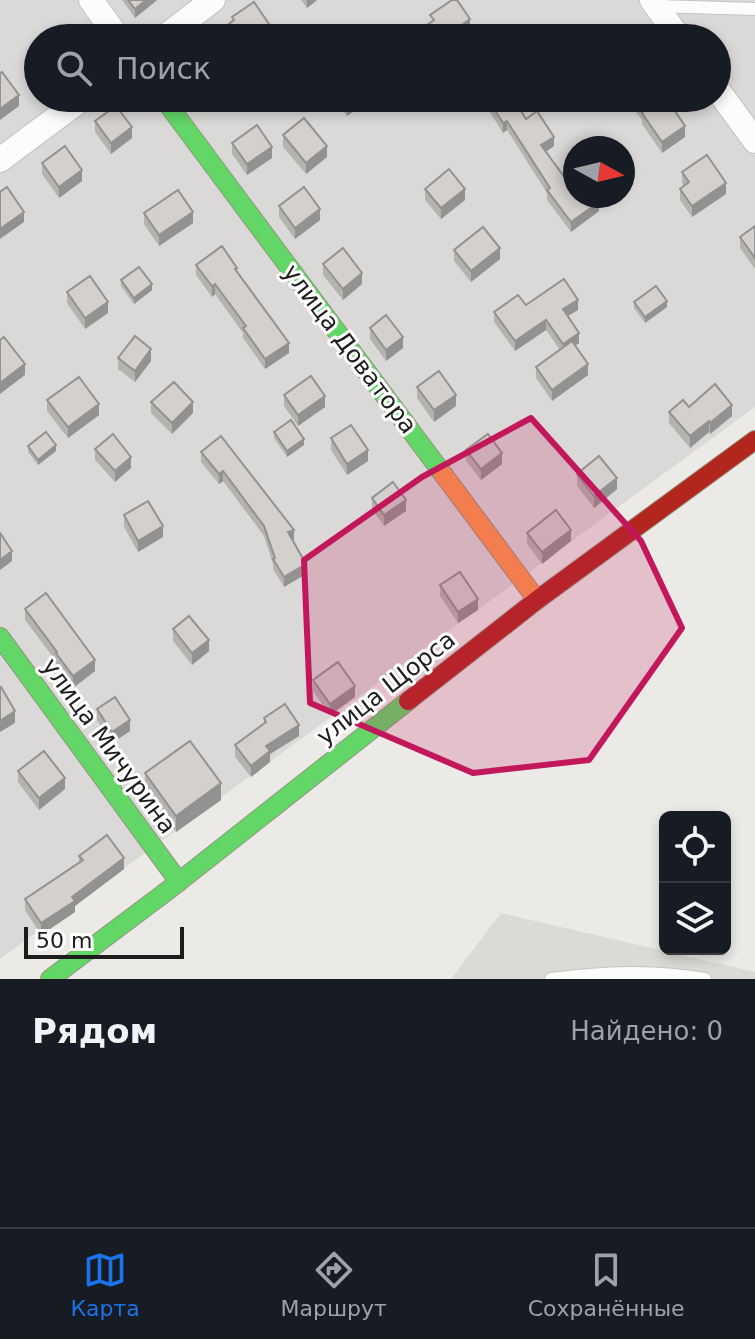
<!DOCTYPE html>
<html lang="ru">
<head>
<meta charset="utf-8">
<style>
  :root { --surface:#171b24; --page:#20242c; --text:#f1f3f6; --muted:#9ea1a6; --line:#363941; --accent:#1a73e8 }
  body { margin:0; font-family:"DejaVu Sans",sans-serif; background:var(--page); color:var(--text) }
  .controls { position:absolute; right:24px; bottom:24px; display:grid; overflow:hidden; border-radius:12px; box-shadow:0 4px 12px #0003 }
  .controls button { width:72px; height:72px; display:grid; place-items:center; padding:0; border:0; border-bottom:2px solid var(--line); background:var(--surface); color:var(--text); font:40px sans-serif }
  .compass { position:absolute; left:563px; top:136px; width:72px; height:72px; border-radius:50%; background:var(--surface); box-shadow:0 4px 12px #0003; rotate:98deg }
  .scale { position:absolute; left:24px; bottom:20px; width:160px; box-sizing:border-box; padding-left:8px; border:4px solid #1d1d1d; border-top:0; font-size:22px; line-height:28px; white-space:nowrap; color:#1d1d1d; -webkit-text-stroke:6px #fff; paint-order:stroke }
  .list { margin:0; padding:0; list-style:none }
  h2 { display:flex; justify-content:space-between; align-items:center; height:104px; margin:0; padding:0 32px; font-size:34px }
  h2 small { font-size:26px; font-weight:400; color:var(--muted) }
  .icon { flex:none; width:44px; height:44px; fill:none; stroke:currentColor; stroke-width:2; stroke-linecap:round; stroke-linejoin:round }
  .map { position:relative; flex:none; width:755px; height:979px; overflow:hidden }
  .search { position:absolute; background:var(--surface); box-shadow:0 4px 12px #0003; left:24px; right:24px; top:24px; height:88px; display:flex; align-items:center; gap:20px; box-sizing:border-box; padding:0 28px; border-radius:44px; color:var(--muted); font-size:30px }
  .sheet { height:248px; background:var(--surface) }
  nav { display:flex; justify-content:space-around; align-items:center; box-sizing:border-box; height:112px; border-top:2px solid var(--line); background:var(--surface); font-size:22px; color:var(--muted) }
  nav a { display:grid; justify-items:center; gap:4px }
  nav .on { color:var(--accent) }
  .map>svg:first-child { display:block }
  .residential { fill:#dbd9d7; fill-rule:evenodd }
  .airport { fill:#dcdad5 }
  .lines { fill:none; stroke-linecap:round; stroke-linejoin:round }
  .lane-casing { stroke:#c4c4c2; stroke-width:14 }
  .street-casing { stroke:#c4c4c2; stroke-width:26 }
  .fast-casing { stroke:#94957f; stroke-width:20 }
  .slow-casing { stroke:#94957f; stroke-width:20 }
  .jam-casing { stroke:#94957f; stroke-width:20 }
  .lane { stroke:#fcfcfb; stroke-width:12 }
  .street { stroke:#fcfcfb; stroke-width:24 }
  .fast { stroke:#63d668; stroke-width:18 }
  .slow { stroke:#ff974d; stroke-width:18 }
  .jam { stroke:#b3261e; stroke-width:18 }
  .wall { fill:#b5b3b0 }
  .shaded-wall { fill:#949290 }
  .building { fill:#d3d0cd; stroke:#949290; stroke-width:2 }
  .marked { fill:#c2185b; fill-opacity:0.2; stroke:#c2185b; stroke-width:6; stroke-linejoin:round }
  .labels { text-anchor:middle; stroke-width:6; stroke-linejoin:round; paint-order:stroke }
  .street-label { font-size:24px; fill:#1d1d1d; stroke:#fff }
</style>
</head>
<body>
<div class="map">
<svg width="755" height="979" viewBox="0 0 755 979">
  <rect width="100%" height="100%" fill="#eceae6"/>
  <path class="residential" d="M 0,0 L 755,0 L 755,407 L 0,959 ZM 38,38 L 717,38 L 717,98 L 38,98 ZM 575,148 L 623,148 L 623,196 L 575,196 Z"/>
  <path class="airport" d="M 501,913 L 755,972 L 755,979 L 451,979 Z"/>
  <g class="lines">
    <defs>
      <g id="lane">
        <path d="M 656,6 L 755,9"/>
        <path d="M 551,979 C 606,972 651,970 705,979"/>
      </g>
      <g id="street">
        <path d="M 91,0 L 118,38"/>
        <path d="M 652,0 L 679,38"/>
        <path d="M 163,38 L 213,0"/>
        <path d="M 717,89 L 755,141"/>
        <path d="M 0,160 L 83,98"/>
      </g>
      <g id="fast">
        <path d="M 163,98 L 443,474"/>
        <path d="M 0,637 L 179,882"/>
        <path d="M 50,979 L 171,888 L 408,701"/>
      </g>
      <path id="slow" d="M 443,474 L 537,600"/>
      <path id="jam" d="M 408,701 L 537,600 L 755,440"/>
    </defs>
    <use href="#lane" class="lane-casing"/>
    <use href="#street" class="street-casing"/>
    <use href="#fast" class="fast-casing"/>
    <use href="#slow" class="slow-casing"/>
    <use href="#jam" class="jam-casing"/>
    <use href="#lane" class="lane"/>
    <use href="#street" class="street"/>
    <use href="#fast" class="fast"/>
    <use href="#slow" class="slow"/>
    <use href="#jam" class="jam"/>
  </g>
  <g class="wall">
    <path d="M 122,0 L 157,0 L 135,18 Z"/>
    <path d="M 301,0 L 317,0 L 307,8 Z"/>
    <path d="M 334,98 L 368,98 L 368,100 L 347,116 Z"/>
    <path d="M 481,98 L 513,98 L 526,119 L 554,146 L 546,152 L 565,178 L 599,211 L 571,232 L 547,200 L 547,193 L 507,130 L 503,133 Z"/>
    <path d="M 626,98 L 666,98 L 685,137 L 662,153 L 642,124 L 642,120 Z"/>
    <path d="M 95,121 L 132,138 L 111,154 L 95,132 Z"/>
    <path d="M 283,135 L 327,157 L 306,174 L 283,147 Z"/>
    <path d="M 232,143 L 272,158 L 247,175 L 232,154 Z"/>
    <path d="M 42,163 L 82,181 L 59,198 L 42,174 Z"/>
    <path d="M 682,172 L 726,194 L 692,217 L 680,200 L 680,189 L 684,186 L 682,183 Z"/>
    <path d="M 425,189 L 465,200 L 441,219 L 425,200 Z"/>
    <path d="M 279,206 L 320,220 L 295,239 L 279,217 Z"/>
    <path d="M 144,213 L 193,223 L 159,246 L 144,224 Z"/>
    <path d="M 755,226 L 755,269 L 740,248 L 740,237 Z"/>
    <path d="M 454,250 L 500,259 L 471,282 L 454,261 Z"/>
    <path d="M 323,264 L 362,284 L 343,300 L 323,275 Z"/>
    <path d="M 196,265 L 237,273 L 289,353 L 265,369 L 243,338 L 243,333 L 215,294 L 212,297 L 196,275 Z"/>
    <path d="M 121,280 L 152,290 L 134,304 L 121,286 Z"/>
    <path d="M 67,292 L 108,313 L 85,329 L 67,303 Z"/>
    <path d="M 634,302 L 667,307 L 645,323 L 634,308 Z"/>
    <path d="M 526,305 L 578,310 L 567,316 L 579,343 L 575,346 L 588,375 L 552,401 L 536,378 L 536,367 L 560,350 L 546,330 L 515,351 L 494,322 L 494,312 Z"/>
    <path d="M 370,328 L 403,348 L 386,361 L 370,339 Z"/>
    <path d="M 118,358 L 151,361 L 135,382 L 118,369 Z"/>
    <path d="M 417,387 L 456,406 L 434,422 L 417,398 Z"/>
    <path d="M 284,395 L 325,407 L 298,426 L 284,406 Z"/>
    <path d="M 47,400 L 99,415 L 68,438 L 47,411 Z"/>
    <path d="M 151,402 L 193,413 L 172,434 L 151,413 Z"/>
    <path d="M 669,412 L 732,416 L 710,434 L 709,432 L 690,448 L 669,423 Z"/>
    <path d="M 274,432 L 304,445 L 287,457 L 274,438 Z"/>
    <path d="M 221,436 L 294,540 L 293,540 L 306,574 L 284,587 L 273,569 L 273,564 L 264,536 L 223,481 L 219,484 L 201,462 L 201,452 Z"/>
    <path d="M 331,438 L 368,461 L 347,475 L 331,450 Z"/>
    <path d="M 28,446 L 56,451 L 38,465 L 28,452 Z"/>
    <path d="M 95,449 L 131,468 L 115,482 L 95,460 Z"/>
    <path d="M 466,450 L 502,464 L 481,480 L 466,461 Z"/>
    <path d="M 577,474 L 617,489 L 594,508 L 577,486 Z"/>
    <path d="M 372,498 L 406,511 L 384,526 L 372,509 Z"/>
    <path d="M 124,515 L 163,537 L 138,552 L 124,527 Z"/>
    <path d="M 527,533 L 571,541 L 542,564 L 527,544 Z"/>
    <path d="M 440,585 L 478,610 L 458,623 L 440,596 Z"/>
    <path d="M 25,609 L 95,671 L 73,688 L 56,664 L 56,661 L 25,620 Z"/>
    <path d="M 173,629 L 209,651 L 192,665 L 173,641 Z"/>
    <path d="M 313,680 L 355,697 L 330,715 L 313,691 Z"/>
    <path d="M 97,709 L 130,731 L 112,743 L 97,720 Z"/>
    <path d="M 264,718 L 299,736 L 270,754 L 270,762 L 251,777 L 235,757 L 235,745 L 264,723 Z"/>
    <path d="M 18,771 L 65,789 L 39,810 L 18,782 Z"/>
    <path d="M 145,773 L 221,800 L 176,832 L 145,790 Z"/>
    <path d="M 79,856 L 124,869 L 75,906 L 75,912 L 41,935 L 25,910 L 25,899 L 79,863 Z"/>
  </g>
  <g class="shaded-wall">
    <path d="M 146,0 L 157,0 L 135,18 L 135,9 Z"/>
    <path d="M 307,0 L 317,0 L 307,8 Z"/>
    <path d="M 470,19 L 470,28 L 457,38 L 446,38 L 446,37 Z"/>
    <path d="M 271,27 L 271,37 L 270,38 L 255,38 Z"/>
    <path d="M 19,95 L 19,106 L 0,120 L 0,109 Z"/>
    <path d="M 356,98 L 368,98 L 368,100 L 347,116 L 347,104 Z"/>
    <path d="M 507,121 L 507,130 L 503,133 L 503,123 Z"/>
    <path d="M 685,126 L 685,137 L 662,153 L 662,142 Z"/>
    <path d="M 132,127 L 132,138 L 111,154 L 111,143 Z"/>
    <path d="M 554,137 L 554,146 L 541,155 L 541,145 Z"/>
    <path d="M 327,146 L 327,157 L 306,174 L 306,163 Z"/>
    <path d="M 272,147 L 272,158 L 247,175 L 247,164 Z"/>
    <path d="M 82,170 L 82,181 L 59,198 L 59,187 Z"/>
    <path d="M 726,183 L 726,194 L 692,217 L 692,206 Z"/>
    <path d="M 465,189 L 465,200 L 441,219 L 441,208 Z"/>
    <path d="M 599,202 L 599,211 L 571,232 L 571,222 Z"/>
    <path d="M 320,209 L 320,220 L 295,239 L 295,228 Z"/>
    <path d="M 24,212 L 24,222 L 0,239 L 0,229 Z"/>
    <path d="M 193,212 L 193,223 L 159,246 L 159,235 Z"/>
    <path d="M 500,248 L 500,259 L 471,282 L 471,271 Z"/>
    <path d="M 362,273 L 362,284 L 343,300 L 343,289 Z"/>
    <path d="M 152,284 L 152,290 L 134,304 L 134,298 Z"/>
    <path d="M 215,284 L 215,294 L 212,297 L 212,286 Z"/>
    <path d="M 578,300 L 578,310 L 563,319 L 563,309 Z"/>
    <path d="M 667,301 L 667,307 L 645,323 L 645,317 Z"/>
    <path d="M 108,302 L 108,313 L 85,329 L 85,318 Z"/>
    <path d="M 546,320 L 546,330 L 515,351 L 515,341 Z"/>
    <path d="M 579,333 L 579,343 L 563,354 L 563,344 Z"/>
    <path d="M 403,337 L 403,348 L 386,361 L 386,350 Z"/>
    <path d="M 289,343 L 289,353 L 265,369 L 265,359 Z"/>
    <path d="M 151,349 L 151,361 L 135,382 L 135,371 Z"/>
    <path d="M 25,364 L 25,375 L 0,394 L 0,383 Z"/>
    <path d="M 588,364 L 588,375 L 552,401 L 552,390 Z"/>
    <path d="M 456,395 L 456,406 L 434,422 L 434,410 Z"/>
    <path d="M 325,396 L 325,407 L 298,426 L 298,415 Z"/>
    <path d="M 193,402 L 193,413 L 172,434 L 172,423 Z"/>
    <path d="M 99,404 L 99,415 L 68,438 L 68,427 Z"/>
    <path d="M 732,405 L 732,416 L 710,434 L 710,423 Z"/>
    <path d="M 709,421 L 709,432 L 690,448 L 690,436 Z"/>
    <path d="M 304,439 L 304,445 L 287,457 L 287,451 Z"/>
    <path d="M 56,445 L 56,451 L 38,465 L 38,460 Z"/>
    <path d="M 368,450 L 368,461 L 347,475 L 347,464 Z"/>
    <path d="M 502,453 L 502,464 L 481,480 L 481,469 Z"/>
    <path d="M 131,457 L 131,468 L 115,482 L 115,471 Z"/>
    <path d="M 223,471 L 223,481 L 219,484 L 219,474 Z"/>
    <path d="M 617,478 L 617,489 L 594,508 L 594,496 Z"/>
    <path d="M 406,500 L 406,511 L 384,526 L 384,515 Z"/>
    <path d="M 163,526 L 163,537 L 138,552 L 138,541 Z"/>
    <path d="M 294,530 L 294,540 L 288,542 L 288,532 Z"/>
    <path d="M 571,530 L 571,541 L 542,564 L 542,552 Z"/>
    <path d="M 12,551 L 12,561 L 0,570 L 0,560 Z"/>
    <path d="M 306,564 L 306,574 L 284,587 L 284,577 Z"/>
    <path d="M 478,599 L 478,610 L 458,623 L 458,612 Z"/>
    <path d="M 209,640 L 209,651 L 192,665 L 192,653 Z"/>
    <path d="M 95,660 L 95,671 L 73,688 L 73,676 Z"/>
    <path d="M 355,686 L 355,697 L 330,715 L 330,704 Z"/>
    <path d="M 15,711 L 15,723 L 0,732 L 0,721 Z"/>
    <path d="M 130,720 L 130,731 L 112,743 L 112,732 Z"/>
    <path d="M 299,725 L 299,736 L 270,754 L 270,762 L 251,777 L 251,766 L 266,746 Z"/>
    <path d="M 65,778 L 65,789 L 39,810 L 39,798 Z"/>
    <path d="M 221,783 L 221,800 L 176,832 L 176,816 Z"/>
    <path d="M 124,858 L 124,869 L 75,906 L 75,912 L 41,935 L 41,923 L 72,897 Z"/>
  </g>
  <g class="building">
    <path d="M 128,0 L 146,0 L 135,9 Z"/>
    <path d="M 452,0 L 457,0 L 470,19 L 446,37 L 444,35 L 440,38 L 408,38 L 434,20 L 430,15 Z"/>
    <path d="M 254,2 L 271,27 L 255,38 L 210,38 L 234,20 L 232,17 Z"/>
    <path d="M 2,72 L 19,95 L 0,109 L 0,73 Z"/>
    <path d="M 342,98 L 356,98 L 347,104 Z"/>
    <path d="M 487,98 L 513,98 L 526,119 L 537,111 L 554,137 L 541,145 L 565,178 L 575,172 L 575,196 L 595,196 L 599,202 L 571,222 L 547,190 L 550,188 L 507,121 L 503,123 Z"/>
    <path d="M 634,98 L 666,98 L 685,126 L 662,142 L 642,113 L 644,111 Z"/>
    <path d="M 116,106 L 132,127 L 111,143 L 95,121 Z"/>
    <path d="M 304,118 L 327,146 L 306,163 L 283,135 Z"/>
    <path d="M 257,125 L 272,147 L 247,164 L 232,143 Z"/>
    <path d="M 65,146 L 82,170 L 59,187 L 42,163 Z"/>
    <path d="M 707,155 L 726,183 L 692,206 L 680,189 L 689,182 L 682,172 Z"/>
    <path d="M 449,169 L 465,189 L 441,208 L 425,189 Z"/>
    <path d="M 7,187 L 24,212 L 0,229 L 0,192 Z"/>
    <path d="M 304,187 L 320,209 L 295,228 L 279,206 Z"/>
    <path d="M 178,190 L 193,212 L 159,235 L 144,213 Z"/>
    <path d="M 755,226 L 755,258 L 740,237 Z"/>
    <path d="M 483,227 L 500,248 L 471,271 L 454,250 Z"/>
    <path d="M 222,246 L 237,268 L 235,269 L 289,343 L 265,359 L 243,328 L 246,326 L 215,284 L 212,286 L 196,265 Z"/>
    <path d="M 343,248 L 362,273 L 343,289 L 323,264 Z"/>
    <path d="M 139,267 L 152,284 L 134,298 L 121,280 Z"/>
    <path d="M 90,276 L 108,302 L 85,318 L 67,292 Z"/>
    <path d="M 564,279 L 578,300 L 563,309 L 579,333 L 563,344 L 546,320 L 515,341 L 494,312 L 518,295 L 526,305 Z"/>
    <path d="M 656,286 L 667,301 L 645,317 L 634,302 Z"/>
    <path d="M 386,315 L 403,337 L 386,350 L 370,328 Z"/>
    <path d="M 135,336 L 151,349 L 135,371 L 118,358 Z"/>
    <path d="M 4,337 L 25,364 L 0,383 L 0,340 Z"/>
    <path d="M 572,341 L 588,364 L 552,390 L 536,367 Z"/>
    <path d="M 439,371 L 456,395 L 434,410 L 417,387 Z"/>
    <path d="M 311,376 L 325,396 L 298,415 L 284,395 Z"/>
    <path d="M 79,377 L 99,404 L 68,427 L 47,400 Z"/>
    <path d="M 174,382 L 193,402 L 172,423 L 151,402 Z"/>
    <path d="M 715,384 L 732,405 L 710,423 L 709,421 L 690,436 L 669,412 L 683,400 L 689,407 Z"/>
    <path d="M 291,420 L 304,439 L 287,451 L 274,432 Z"/>
    <path d="M 351,425 L 368,450 L 347,464 L 331,438 Z"/>
    <path d="M 46,432 L 56,445 L 38,460 L 28,446 Z"/>
    <path d="M 113,434 L 131,457 L 115,471 L 95,449 Z"/>
    <path d="M 488,434 L 502,453 L 481,469 L 466,450 Z"/>
    <path d="M 221,436 L 294,530 L 288,532 L 306,564 L 284,577 L 273,559 L 275,558 L 264,526 L 223,471 L 219,474 L 201,452 Z"/>
    <path d="M 599,456 L 617,478 L 594,496 L 577,474 Z"/>
    <path d="M 393,482 L 406,500 L 384,515 L 372,498 Z"/>
    <path d="M 148,501 L 163,526 L 138,541 L 124,515 Z"/>
    <path d="M 556,510 L 571,530 L 542,552 L 527,533 Z"/>
    <path d="M 0,533 L 12,551 L 0,560 Z"/>
    <path d="M 460,572 L 478,599 L 458,612 L 440,585 Z"/>
    <path d="M 46,593 L 95,660 L 73,676 L 56,653 L 57,652 L 25,609 Z"/>
    <path d="M 189,616 L 209,640 L 192,653 L 173,629 Z"/>
    <path d="M 338,662 L 355,686 L 330,704 L 313,680 Z"/>
    <path d="M 1,687 L 15,711 L 0,721 L 0,688 Z"/>
    <path d="M 115,697 L 130,720 L 112,732 L 97,709 Z"/>
    <path d="M 285,704 L 299,725 L 266,746 L 270,751 L 251,766 L 235,745 L 266,722 L 264,718 Z"/>
    <path d="M 190,741 L 221,783 L 176,816 L 145,773 Z"/>
    <path d="M 44,751 L 65,778 L 39,798 L 18,771 Z"/>
    <path d="M 107,835 L 124,858 L 72,897 L 75,901 L 41,923 L 25,899 L 83,860 L 79,856 Z"/>
  </g>
  <path class="marked" d="M 531,418 L 641,541 L 682,628 L 589,760 L 473,773 L 310,703 L 304,560 L 422,477 Z"/>
  <g class="labels">
    <g class="street-label">
      <text transform="translate(350 349) rotate(53)" y="8">улица Доватора</text>
      <text transform="translate(386 688) rotate(-38)" y="8">улица Щорса</text>
      <text transform="translate(109 746) rotate(54)" y="8">улица Мичурина</text>
    </g>
  </g>
</svg>
<div class="controls">
<button><svg class="icon" aria-label="locate" viewBox="0 0 24 24"><circle cx="12" cy="12" r="6"/><path d="M12 2v4M12 18v4M2 12h4M18 12h4"/></svg></button>
<button><svg class="icon" aria-label="layers" viewBox="0 0 24 24"><path d="M12 4l9 5-9 5-9-5zM3 14l9 5 9-5"/></svg></button>
</div>
<svg class="compass" viewBox="-18 -18 36 36"><path d="M0-13l5 13h-10z" fill="#e53935"/><path d="M0 13l5-13h-10z" fill="#9ea1a6"/></svg>
<div class="scale">50 m</div>
<div class="search"><svg class="icon" aria-label="search" viewBox="0 0 24 24"><circle cx="10" cy="10" r="6"/><path d="M15 15l6 6"/></svg>Поиск</div>
</div>
<section class="sheet">
<h2>Рядом<small>Найдено: 0</small></h2>
<ul class="list">
</ul>
</section>
<nav>
<a class="on"><svg class="icon" aria-label="map" viewBox="0 0 24 24"><path d="M3 6l6-2 6 2 6-2v14l-6 2-6-2-6 2zM9 4v14M15 6v14"/></svg>Карта</a>
<a><svg class="icon" aria-label="directions" viewBox="0 0 24 24"><path d="M12 3l9 9-9 9-9-9zM9 14v-3h6M13 9l2 2-2 2"/></svg>Маршрут</a>
<a><svg class="icon" aria-label="saved" viewBox="0 0 24 24"><path d="M7 4h10v16l-5-4-5 4z"/></svg>Сохранённые</a>
</nav>
</body>
</html>
